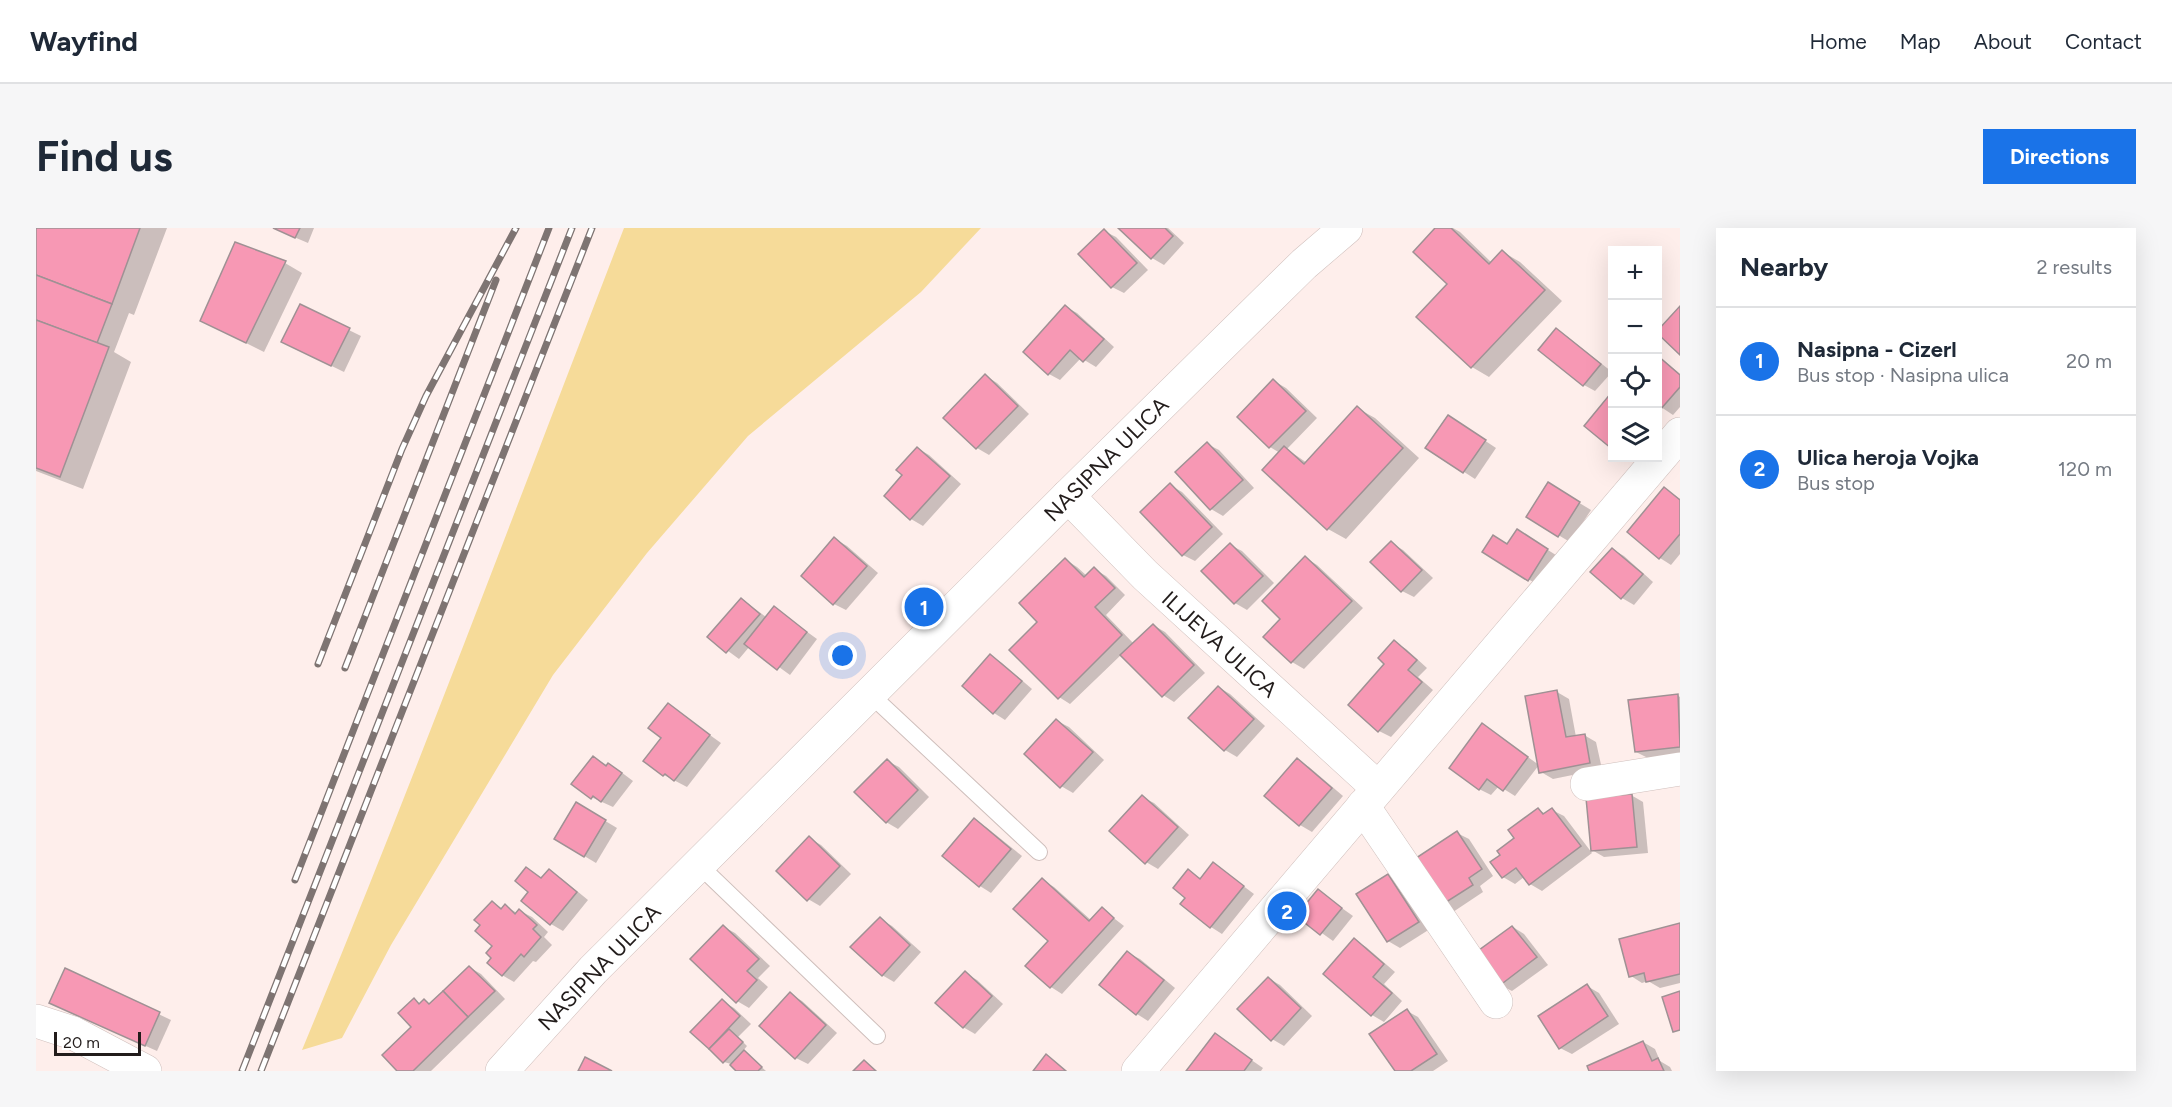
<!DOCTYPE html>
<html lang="en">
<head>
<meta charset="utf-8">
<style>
  :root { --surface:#fff; --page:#f6f6f7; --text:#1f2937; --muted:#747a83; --line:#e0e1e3; --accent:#1a73e8 }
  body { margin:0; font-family:Figtree,sans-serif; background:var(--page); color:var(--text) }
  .controls { position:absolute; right:18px; top:18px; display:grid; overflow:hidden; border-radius:0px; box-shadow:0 6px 24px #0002 }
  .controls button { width:54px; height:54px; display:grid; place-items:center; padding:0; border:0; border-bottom:2px solid var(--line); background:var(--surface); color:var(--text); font:30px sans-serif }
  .scale { position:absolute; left:18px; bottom:15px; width:87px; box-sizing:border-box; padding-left:6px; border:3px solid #221c1b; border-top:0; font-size:16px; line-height:21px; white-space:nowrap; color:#221c1b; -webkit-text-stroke:4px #fff; paint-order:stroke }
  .you { position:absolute; left:807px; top:428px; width:21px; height:21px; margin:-15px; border:4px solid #fff; border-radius:50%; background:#1a73e8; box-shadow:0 0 0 9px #1a73e833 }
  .badge { display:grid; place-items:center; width:39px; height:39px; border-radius:50%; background:var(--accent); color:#fff; font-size:20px; font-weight:700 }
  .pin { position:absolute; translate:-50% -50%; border:3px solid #fff; box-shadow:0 2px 6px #0006 }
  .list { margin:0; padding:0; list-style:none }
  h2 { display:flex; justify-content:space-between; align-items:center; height:78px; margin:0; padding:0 24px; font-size:26px }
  h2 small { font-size:20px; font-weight:400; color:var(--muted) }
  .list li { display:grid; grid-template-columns:39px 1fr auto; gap:18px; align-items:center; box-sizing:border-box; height:108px; padding:0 24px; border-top:2px solid var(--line) }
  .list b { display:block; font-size:22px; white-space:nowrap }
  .list p { margin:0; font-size:20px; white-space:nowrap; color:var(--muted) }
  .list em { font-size:20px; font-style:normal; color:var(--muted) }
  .icon { flex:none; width:33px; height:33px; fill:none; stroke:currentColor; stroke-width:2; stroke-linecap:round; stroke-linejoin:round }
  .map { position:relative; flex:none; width:1644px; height:843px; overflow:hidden; border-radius:0px }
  header { display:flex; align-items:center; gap:36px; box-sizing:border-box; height:84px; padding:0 30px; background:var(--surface); border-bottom:2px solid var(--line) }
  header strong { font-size:28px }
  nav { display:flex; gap:33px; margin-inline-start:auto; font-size:21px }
  .intro { display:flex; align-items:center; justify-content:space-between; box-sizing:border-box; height:144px; padding:0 36px }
  h1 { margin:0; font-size:42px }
  .button { padding:15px 27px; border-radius:0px; background:var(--accent); color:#fff; font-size:21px; font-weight:700 }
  main { display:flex; gap:36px; padding:0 36px }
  aside { flex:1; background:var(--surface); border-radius:0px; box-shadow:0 6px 24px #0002 }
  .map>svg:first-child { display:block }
  .green { fill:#f6db99 }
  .shadow { fill:#0003 }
  .building { fill:#f798b4; stroke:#9f9194; stroke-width:1.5 }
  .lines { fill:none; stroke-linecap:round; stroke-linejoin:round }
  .service-casing { stroke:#cfbfbc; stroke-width:18 }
  .minor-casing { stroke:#cfbfbc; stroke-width:34 }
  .tertiary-casing { stroke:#cfbfbc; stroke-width:34 }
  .service { stroke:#fff; stroke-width:16 }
  .minor { stroke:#fff; stroke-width:33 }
  .tertiary { stroke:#fff; stroke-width:33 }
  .rail-casing { stroke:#7e7472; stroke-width:7 }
  .rail { stroke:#fff; stroke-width:4.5; stroke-dasharray:14; stroke-linecap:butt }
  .labels { text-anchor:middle; stroke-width:4.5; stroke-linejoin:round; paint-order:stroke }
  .street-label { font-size:22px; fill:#221c1b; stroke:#fff }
</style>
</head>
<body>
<header>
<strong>Wayfind</strong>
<nav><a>Home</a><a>Map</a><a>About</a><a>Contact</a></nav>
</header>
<div class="intro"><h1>Find us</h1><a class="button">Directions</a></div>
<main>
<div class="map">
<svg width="1644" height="843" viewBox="0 0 1644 843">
  <rect width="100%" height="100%" fill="#feeeeb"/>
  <path class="green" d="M 588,0 L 945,0 L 885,64 L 712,208 L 611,325 L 517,447 L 355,717 L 306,810 L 266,822 C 379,550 482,274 588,0 Z"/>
  <g class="shadow">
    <path d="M 0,0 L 131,0 L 98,87 L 93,85 L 78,124 L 95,134 L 47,261 L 0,243 Z"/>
    <path d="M 237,0 L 278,0 L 272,15 Z"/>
    <path d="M 1084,0 L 1132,0 L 1148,15 L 1128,37 L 1116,30 Z"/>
    <path d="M 1402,0 L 1417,0 L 1424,4 L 1456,35 L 1467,24 L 1484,34 L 1526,73 L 1453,149 L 1436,139 Z"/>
    <path d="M 1068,3 L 1080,9 L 1112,42 L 1088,65 L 1076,59 Z"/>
    <path d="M 249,35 L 266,45 L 228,124 L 166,93 Z"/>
    <path d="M 264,78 L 325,108 L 308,144 L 259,120 Z"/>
    <path d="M 1030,79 L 1041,85 L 1078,119 L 1060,139 L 1045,130 L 1024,152 L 1013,146 Z"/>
    <path d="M 1521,102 L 1532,109 L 1576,144 L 1559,163 L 1548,157 Z"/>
    <path d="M 1622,127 L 1644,146 L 1644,179 L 1637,187 L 1622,177 Z"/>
    <path d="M 950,148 L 961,155 L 993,186 L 953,227 L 941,220 L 909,190 Z"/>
    <path d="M 1238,153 L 1250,160 L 1281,190 L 1251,221 L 1271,235 L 1321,180 L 1339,190 L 1383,230 L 1310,311 L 1292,301 L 1244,225 L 1234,219 L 1203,189 Z"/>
    <path d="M 1576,167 L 1576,219 L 1550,198 Z"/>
    <path d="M 1424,196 L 1460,220 L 1439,251 L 1391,220 Z"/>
    <path d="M 1171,216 L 1183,222 L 1218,260 L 1187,288 L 1175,281 L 1141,244 Z"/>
    <path d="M 881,220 L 893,227 L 925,256 L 887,298 L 875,291 L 850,268 L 869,247 Z"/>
    <path d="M 1512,256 L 1555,282 L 1534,314 L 1492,289 Z"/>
    <path d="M 1134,257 L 1146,264 L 1187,306 L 1159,333 L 1147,327 Z"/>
    <path d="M 1629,261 L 1644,271 L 1644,326 L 1635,337 L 1624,330 Z"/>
    <path d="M 1493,310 L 1523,329 L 1504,358 L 1492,351 L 1472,318 Z"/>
    <path d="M 799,311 L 811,318 L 842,345 L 810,382 L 798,376 L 767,348 Z"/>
    <path d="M 1355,315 L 1367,322 L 1397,350 L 1378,369 L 1366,363 Z"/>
    <path d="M 1194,317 L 1206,323 L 1238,355 L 1211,382 L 1199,375 Z"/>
    <path d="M 1576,321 L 1588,328 L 1617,354 L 1598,377 L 1586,370 L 1556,344 Z"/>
    <path d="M 1270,330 L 1281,337 L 1327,380 L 1268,441 L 1256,434 L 1229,408 L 1246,391 Z"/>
    <path d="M 1030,332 L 1041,339 L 1051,348 L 1058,341 L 1070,348 L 1089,367 L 1070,387 L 1098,416 L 1117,397 L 1129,404 L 1169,445 L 1138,474 L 1127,467 L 1086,426 L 1034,476 L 1023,469 L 1003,394 Z"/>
    <path d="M 706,371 L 730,389 L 738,380 L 781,411 L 754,447 L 714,418 L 703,431 L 673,409 Z"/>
    <path d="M 1358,414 L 1370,421 L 1391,440 L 1382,449 L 1397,462 L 1355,509 L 1343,503 L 1350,436 Z"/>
    <path d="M 955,428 L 966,435 L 996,461 L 969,492 L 958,485 Z"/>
    <path d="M 1182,459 L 1194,466 L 1229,498 L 1201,529 L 1189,522 Z"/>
    <path d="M 1521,464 L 1533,471 L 1540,509 L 1548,507 L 1560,514 L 1566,541 L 1517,551 L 1505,544 Z"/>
    <path d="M 1641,467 L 1644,469 L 1644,526 L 1612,530 L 1600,524 Z"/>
    <path d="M 632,477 L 685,515 L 651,559 L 628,547 L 627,509 Z"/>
    <path d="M 1021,493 L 1033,499 L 1068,532 L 1037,565 L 1025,558 Z"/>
    <path d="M 1447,497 L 1503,537 L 1479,568 L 1463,558 L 1455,567 L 1443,561 Z"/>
    <path d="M 557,530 L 585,544 L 597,553 L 577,579 L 555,569 Z"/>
    <path d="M 1261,532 L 1273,539 L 1307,568 L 1276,604 L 1264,597 Z"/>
    <path d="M 851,533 L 863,539 L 893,569 L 862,601 L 850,594 Z"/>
    <path d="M 1595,567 L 1607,574 L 1612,625 L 1568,629 L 1556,622 Z"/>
    <path d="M 1106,569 L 1118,575 L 1153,607 L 1122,641 L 1110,634 Z"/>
    <path d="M 541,576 L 581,600 L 560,635 L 520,611 Z"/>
    <path d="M 1502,582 L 1510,586 L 1516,582 L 1528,588 L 1556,625 L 1506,663 L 1494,656 L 1488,649 L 1479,656 L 1467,649 L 1456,634 L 1466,628 Z"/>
    <path d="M 938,592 L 950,599 L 986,628 L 955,665 L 944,658 Z"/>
    <path d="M 1421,605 L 1433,611 L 1457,648 L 1444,658 L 1447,664 L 1417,684 L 1405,677 Z"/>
    <path d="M 773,610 L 785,617 L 815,646 L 784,678 L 772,671 Z"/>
    <path d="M 1178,636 L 1218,666 L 1186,706 L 1175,699 L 1151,669 L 1152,643 L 1166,651 Z"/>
    <path d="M 490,641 L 506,651 L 513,643 L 525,650 L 552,672 L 527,703 L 515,696 L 494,664 Z"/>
    <path d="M 1352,647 L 1364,654 L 1394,701 L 1364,720 L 1352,713 Z"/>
    <path d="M 1006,652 L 1018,659 L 1056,693 L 1066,681 L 1088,698 L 1026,766 L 1015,759 L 1014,712 Z"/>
    <path d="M 1282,663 L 1317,688 L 1297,713 L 1262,688 Z"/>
    <path d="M 456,674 L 467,681 L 469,678 L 481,685 L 484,683 L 496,689 L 512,704 L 508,709 L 516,717 L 500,734 L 497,733 L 478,754 L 466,747 L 457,730 L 458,718 L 446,696 Z"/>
    <path d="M 844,691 L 856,698 L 885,724 L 858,754 L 846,747 Z"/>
    <path d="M 1644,696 L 1644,755 L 1624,760 L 1612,753 L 1606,755 L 1595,748 Z"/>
    <path d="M 688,699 L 699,705 L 734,738 L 722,750 L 732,759 L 713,780 L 701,773 Z"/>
    <path d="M 1477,699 L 1488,706 L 1512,737 L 1476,763 L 1464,757 Z"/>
    <path d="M 1318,712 L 1330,719 L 1359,744 L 1348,756 L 1366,773 L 1348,794 L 1336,787 L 1289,746 Z"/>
    <path d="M 1092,725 L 1104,731 L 1139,760 L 1112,793 L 1101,786 Z"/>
    <path d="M 433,739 L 445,746 L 469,771 L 395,843 L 363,843 L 377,799 L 378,772 L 385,776 L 394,777 Z"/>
    <path d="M 30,742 L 135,792 L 121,823 L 27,781 Z"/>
    <path d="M 929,745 L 941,752 L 967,776 L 939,806 L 927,799 Z"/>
    <path d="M 1232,750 L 1244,757 L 1276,788 L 1248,818 L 1236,811 Z"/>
    <path d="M 1551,758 L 1563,765 L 1583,796 L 1536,826 L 1524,820 Z"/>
    <path d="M 754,766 L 766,773 L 801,805 L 772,836 L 760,830 Z"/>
    <path d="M 686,773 L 698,780 L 715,796 L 702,809 L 711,818 L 707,823 L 730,843 L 702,843 L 695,836 L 688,834 L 657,804 Z"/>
    <path d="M 1371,783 L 1382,789 L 1412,833 L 1397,843 L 1361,843 Z"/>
    <path d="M 1179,807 L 1227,840 L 1225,843 L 1152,843 Z"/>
    <path d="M 1607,814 L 1619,821 L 1624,833 L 1634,839 L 1636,843 L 1555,843 Z"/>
  </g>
  <g class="building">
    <path d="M 0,0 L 104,0 L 76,76 L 0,47 Z"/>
    <path d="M 237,0 L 264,0 L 259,10 Z"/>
    <path d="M 1082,0 L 1129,0 L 1137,8 L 1115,31 Z"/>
    <path d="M 1399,0 L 1415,0 L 1453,36 L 1466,22 L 1509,62 L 1435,140 L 1380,89 L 1411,56 L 1377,24 Z"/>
    <path d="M 1068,1 L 1101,35 L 1075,60 L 1042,26 Z"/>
    <path d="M 199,14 L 250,33 L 210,115 L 164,93 Z"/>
    <path d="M 0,47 L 76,76 L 61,115 L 0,92 Z"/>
    <path d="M 264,76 L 314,100 L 295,138 L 245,114 Z"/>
    <path d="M 1029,77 L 1068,111 L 1047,134 L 1034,122 L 1012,147 L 987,124 Z"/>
    <path d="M 1644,78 L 1644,127 L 1622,106 L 1622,102 Z"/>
    <path d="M 0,92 L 73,119 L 24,249 L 0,240 Z"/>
    <path d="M 1520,100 L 1565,136 L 1547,158 L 1502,122 Z"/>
    <path d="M 1622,128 L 1644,147 L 1644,159 L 1624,182 L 1622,179 Z"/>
    <path d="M 949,146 L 982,178 L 940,221 L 907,190 Z"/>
    <path d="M 1237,151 L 1270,183 L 1233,220 L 1201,189 Z"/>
    <path d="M 1575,165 L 1576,166 L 1576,221 L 1548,198 Z"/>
    <path d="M 1321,178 L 1367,220 L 1291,302 L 1226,242 L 1248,218 L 1268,236 Z"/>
    <path d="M 1412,187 L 1450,212 L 1427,245 L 1389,220 Z"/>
    <path d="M 1171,214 L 1207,252 L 1174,282 L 1139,244 Z"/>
    <path d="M 881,219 L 914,248 L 874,292 L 848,268 L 866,247 L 860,242 Z"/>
    <path d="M 1512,254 L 1544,274 L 1522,309 L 1490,289 Z"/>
    <path d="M 1134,255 L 1176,299 L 1146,328 L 1104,284 Z"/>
    <path d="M 1628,259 L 1644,272 L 1644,306 L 1623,331 L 1591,304 Z"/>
    <path d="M 1481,301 L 1512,321 L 1492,353 L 1446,324 L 1457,307 L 1471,316 Z"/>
    <path d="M 798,309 L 831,338 L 797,377 L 765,348 Z"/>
    <path d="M 1355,313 L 1386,342 L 1365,364 L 1334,334 Z"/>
    <path d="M 1194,315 L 1227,348 L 1198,376 L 1165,343 Z"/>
    <path d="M 1576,320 L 1607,346 L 1585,371 L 1554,344 Z"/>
    <path d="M 1269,328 L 1316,373 L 1255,435 L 1227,409 L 1244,391 L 1226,373 Z"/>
    <path d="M 1029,330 L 1048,349 L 1058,339 L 1079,360 L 1059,379 L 1086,407 L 1022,471 L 973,422 L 1001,394 L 983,375 Z"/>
    <path d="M 705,370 L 724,386 L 690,425 L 671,409 Z"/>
    <path d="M 738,378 L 771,404 L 741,442 L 708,416 Z"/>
    <path d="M 1117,396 L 1158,437 L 1126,469 L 1084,427 Z"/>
    <path d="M 1358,412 L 1381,432 L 1372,442 L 1386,454 L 1342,504 L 1312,477 L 1348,436 L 1342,430 Z"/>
    <path d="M 954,426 L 986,453 L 957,486 L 926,458 Z"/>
    <path d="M 1182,458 L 1218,491 L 1188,523 L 1152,490 Z"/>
    <path d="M 1521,462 L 1530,509 L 1549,506 L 1554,535 L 1503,545 L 1489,468 Z"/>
    <path d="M 1642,466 L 1644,519 L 1599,524 L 1592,472 Z"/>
    <path d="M 632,475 L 674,507 L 638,553 L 629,546 L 627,548 L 607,533 L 625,510 L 612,500 Z"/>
    <path d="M 1020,491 L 1057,524 L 1024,560 L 988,526 Z"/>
    <path d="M 1446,495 L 1492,529 L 1467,563 L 1451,551 L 1443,562 L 1413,540 Z"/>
    <path d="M 557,528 L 570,538 L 572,535 L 586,545 L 565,574 L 557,568 L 555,571 L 535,556 Z"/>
    <path d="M 1261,530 L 1296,560 L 1263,598 L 1228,568 Z"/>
    <path d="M 851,531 L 882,562 L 850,595 L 818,564 Z"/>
    <path d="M 1596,566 L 1601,619 L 1555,623 L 1550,570 Z"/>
    <path d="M 1106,567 L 1142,599 L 1109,636 L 1073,603 Z"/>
    <path d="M 540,574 L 570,592 L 548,629 L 518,611 Z"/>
    <path d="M 1502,580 L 1507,586 L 1516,580 L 1545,618 L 1493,657 L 1480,640 L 1466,650 L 1454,634 L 1464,627 L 1461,623 L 1478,610 L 1472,602 Z"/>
    <path d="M 938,590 L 975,621 L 943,659 L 906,628 Z"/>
    <path d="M 1421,603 L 1446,641 L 1433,650 L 1437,657 L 1404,678 L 1374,634 Z"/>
    <path d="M 773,608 L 804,638 L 771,673 L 740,643 Z"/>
    <path d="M 1177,634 L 1208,658 L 1174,700 L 1144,676 L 1149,670 L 1137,660 L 1152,641 L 1164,651 Z"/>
    <path d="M 490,639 L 505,650 L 513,641 L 541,664 L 514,697 L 485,673 L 492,664 L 479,653 Z"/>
    <path d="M 1352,646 L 1383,694 L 1351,714 L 1320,666 Z"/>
    <path d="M 1006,650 L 1053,693 L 1066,679 L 1078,690 L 1014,760 L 989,738 L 1012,713 L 977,681 Z"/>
    <path d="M 1282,661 L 1306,680 L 1284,707 L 1260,688 Z"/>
    <path d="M 456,673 L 465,681 L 469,676 L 479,686 L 483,681 L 501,697 L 497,701 L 505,709 L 488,729 L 485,726 L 466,748 L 451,735 L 455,730 L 450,725 L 456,718 L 439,703 L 444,697 L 438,692 Z"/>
    <path d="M 844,689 L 874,717 L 846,748 L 814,719 Z"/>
    <path d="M 1644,695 L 1644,746 L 1610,754 L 1608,745 L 1593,749 L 1583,711 Z"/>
    <path d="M 687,697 L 723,731 L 711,743 L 721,752 L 700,775 L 654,731 Z"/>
    <path d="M 1476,698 L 1501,729 L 1463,758 L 1439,725 Z"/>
    <path d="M 1318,710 L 1348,736 L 1337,749 L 1356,765 L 1335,788 L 1287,746 Z"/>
    <path d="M 1091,723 L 1128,752 L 1100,787 L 1063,757 Z"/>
    <path d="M 433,738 L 459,763 L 432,789 L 407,763 Z"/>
    <path d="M 29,740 L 124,784 L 109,818 L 13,775 Z"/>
    <path d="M 929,743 L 956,768 L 927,800 L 899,775 Z"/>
    <path d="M 1232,749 L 1265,780 L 1235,813 L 1201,781 Z"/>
    <path d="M 1551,756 L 1572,788 L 1523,821 L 1502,788 Z"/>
    <path d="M 407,763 L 432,789 L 377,843 L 361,843 L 346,827 L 375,799 L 362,785 L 378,770 L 383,776 L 388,771 L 393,776 Z"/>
    <path d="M 1644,763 L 1644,802 L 1637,804 L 1626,769 Z"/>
    <path d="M 754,764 L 790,797 L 759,831 L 723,798 Z"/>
    <path d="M 686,771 L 704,788 L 673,821 L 654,804 Z"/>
    <path d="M 1371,781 L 1401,826 L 1375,843 L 1359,843 L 1333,806 Z"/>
    <path d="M 693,801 L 707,814 L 687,835 L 673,821 Z"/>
    <path d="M 1179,805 L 1216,832 L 1208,843 L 1150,843 Z"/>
    <path d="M 1607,813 L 1616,833 L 1622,830 L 1628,843 L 1553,843 L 1551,838 Z"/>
    <path d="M 708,822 L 726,839 L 722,843 L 700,843 L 694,837 Z"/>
    <path d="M 1010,826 L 1030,843 L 997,843 Z"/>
    <path d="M 549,829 L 576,843 L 542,843 Z"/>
    <path d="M 828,832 L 840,843 L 817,843 Z"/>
  </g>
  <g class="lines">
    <defs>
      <g id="service">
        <path d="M 835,467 L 1003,624"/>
        <path d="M 663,637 L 841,808"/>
      </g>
      <g id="minor">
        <path d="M 1032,268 L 1109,347 L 1342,560"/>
        <path d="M 1551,556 L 1644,541"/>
        <path d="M 1327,578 L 1460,774"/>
        <path d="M 1102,843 L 1644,206"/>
      </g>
      <g id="tertiary">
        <path d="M 0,793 L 37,805 L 109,843"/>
        <path d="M 466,843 L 557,742 L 1032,268 L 1268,36 L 1310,0"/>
      </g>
    </defs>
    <use href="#service" class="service-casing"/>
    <use href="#minor" class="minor-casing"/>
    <use href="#tertiary" class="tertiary-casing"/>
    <use href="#service" class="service"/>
    <use href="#minor" class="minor"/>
    <use href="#tertiary" class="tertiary"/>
    <defs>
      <g id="rail">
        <path d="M 282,436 L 366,221 L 390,168 L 480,0"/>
        <path d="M 309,440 L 460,52"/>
        <path d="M 259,652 L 513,0"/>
        <path d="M 206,843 L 536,0"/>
        <path d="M 225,843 L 556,0"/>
      </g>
    </defs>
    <use href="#rail" class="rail-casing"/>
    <use href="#rail" class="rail"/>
  </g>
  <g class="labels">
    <g class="street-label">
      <text transform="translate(1070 231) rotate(-45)" y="8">NASIPNA ULICA</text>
      <text transform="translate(1184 416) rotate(42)" y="8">ILIJEVA ULICA</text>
      <text transform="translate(563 739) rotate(-46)" y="8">NASIPNA ULICA</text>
    </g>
  </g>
</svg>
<div class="controls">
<button>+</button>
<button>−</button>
<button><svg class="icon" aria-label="locate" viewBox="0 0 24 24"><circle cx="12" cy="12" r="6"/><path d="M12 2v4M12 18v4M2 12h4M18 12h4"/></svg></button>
<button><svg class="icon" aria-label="layers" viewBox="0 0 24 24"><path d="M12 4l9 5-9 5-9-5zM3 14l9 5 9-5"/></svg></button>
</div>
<div class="scale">20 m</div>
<div class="you"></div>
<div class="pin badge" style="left:888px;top:379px">1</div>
<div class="pin badge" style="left:1251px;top:683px">2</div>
</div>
<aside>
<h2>Nearby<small>2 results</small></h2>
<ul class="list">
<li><span class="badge">1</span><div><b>Nasipna - Cizerl</b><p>Bus stop · Nasipna ulica</p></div><em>20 m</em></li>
<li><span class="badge">2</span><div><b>Ulica heroja Vojka</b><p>Bus stop</p></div><em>120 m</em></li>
</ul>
</aside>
</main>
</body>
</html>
